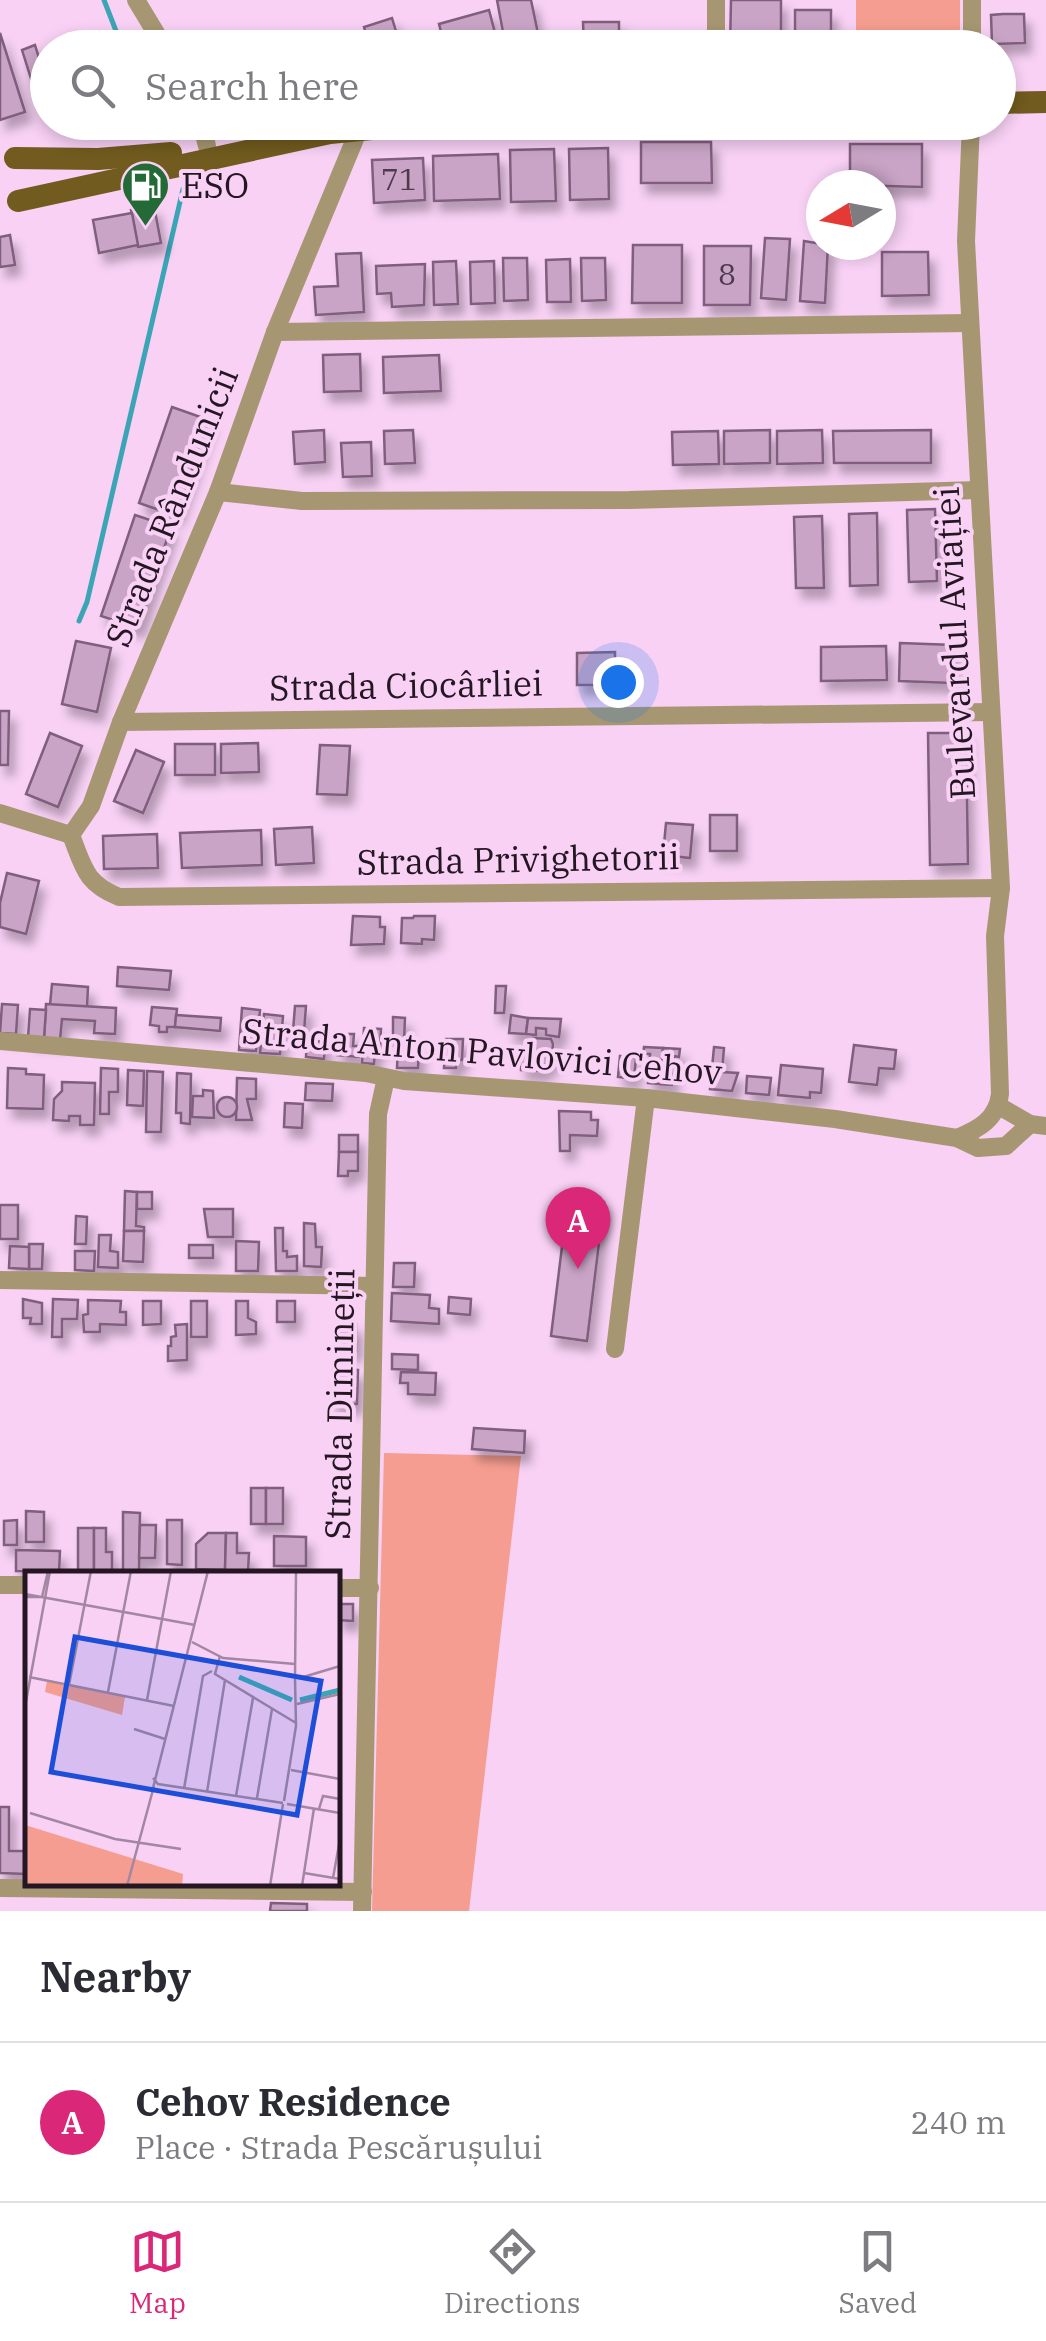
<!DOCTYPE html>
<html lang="en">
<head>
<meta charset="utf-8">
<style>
  :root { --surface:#fff; --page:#f7f7f7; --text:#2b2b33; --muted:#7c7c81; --line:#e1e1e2; --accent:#db2777 }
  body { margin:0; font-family:"IBM Plex Serif",serif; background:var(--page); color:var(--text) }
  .compass { position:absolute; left:806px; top:170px; width:90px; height:90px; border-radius:50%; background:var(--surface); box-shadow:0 5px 15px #0003; rotate:260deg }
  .you { position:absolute; left:618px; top:682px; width:35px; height:35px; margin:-25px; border:8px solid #fff; border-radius:50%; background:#1a73e8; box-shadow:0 0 0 15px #1a73e833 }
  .badge { display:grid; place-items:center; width:65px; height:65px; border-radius:50%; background:var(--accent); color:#fff; font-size:32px; font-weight:700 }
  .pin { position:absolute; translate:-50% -82px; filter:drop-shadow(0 2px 5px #0008) }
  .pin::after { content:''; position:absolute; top:52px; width:35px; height:30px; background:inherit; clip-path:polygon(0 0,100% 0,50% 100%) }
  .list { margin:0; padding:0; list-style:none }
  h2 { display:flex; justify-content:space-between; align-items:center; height:130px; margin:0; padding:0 40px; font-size:42px }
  h2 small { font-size:32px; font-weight:400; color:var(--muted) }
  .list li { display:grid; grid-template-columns:65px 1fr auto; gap:30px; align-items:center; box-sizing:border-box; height:160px; padding:0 40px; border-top:2px solid var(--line) }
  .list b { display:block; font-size:38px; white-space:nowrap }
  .list p { margin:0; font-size:32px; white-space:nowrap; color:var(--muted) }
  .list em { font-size:32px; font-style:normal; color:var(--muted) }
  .icon { flex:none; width:55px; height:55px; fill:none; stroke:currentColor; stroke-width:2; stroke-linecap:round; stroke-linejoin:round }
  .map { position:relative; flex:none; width:1046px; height:1911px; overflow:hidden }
  .search { position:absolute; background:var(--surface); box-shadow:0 5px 15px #0003; left:30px; right:30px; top:30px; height:110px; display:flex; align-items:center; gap:25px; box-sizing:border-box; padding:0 35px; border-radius:55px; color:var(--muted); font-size:38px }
  .sheet { height:290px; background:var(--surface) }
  nav { display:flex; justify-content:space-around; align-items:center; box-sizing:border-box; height:140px; border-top:2px solid var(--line); background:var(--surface); font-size:28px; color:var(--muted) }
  nav a { display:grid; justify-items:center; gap:5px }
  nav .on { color:var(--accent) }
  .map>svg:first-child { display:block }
  .green { fill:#f59d90 }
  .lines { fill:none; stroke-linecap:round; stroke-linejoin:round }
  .stream { stroke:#3ba5b5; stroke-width:5 }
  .building { fill:#c9a4c6; stroke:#805e7e; stroke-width:2.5; filter:url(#shadow) }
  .minor { stroke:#a69772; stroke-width:18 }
  .major { stroke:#715b1e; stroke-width:22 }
  .labels { text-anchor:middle; stroke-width:8; stroke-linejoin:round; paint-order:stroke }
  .number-label { font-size:30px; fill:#4d3a4c }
  .poi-label { font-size:35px; fill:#241623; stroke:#f8d1f5; text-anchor:start }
  .street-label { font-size:35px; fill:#241623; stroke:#f8d1f5 }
  .inset-river { fill:none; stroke:#3ba5b5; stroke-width:5 }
  .inset-road { fill:none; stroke:#a386a1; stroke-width:2.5 }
  .view { fill:#1d4ed8; fill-opacity:0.15; stroke:#1d4ed8; stroke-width:5 }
  .inset-edge { fill:none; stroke:#241623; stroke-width:5 }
</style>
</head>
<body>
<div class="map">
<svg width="1046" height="1911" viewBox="0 0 1046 1911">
  <defs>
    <filter id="shadow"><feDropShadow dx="6" dy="10" stdDeviation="5" flood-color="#0004"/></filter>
  </defs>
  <rect width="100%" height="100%" fill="#f8d1f5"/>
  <g class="green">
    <rect x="856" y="0" width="104" height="47"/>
    <path d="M 384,1453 L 521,1456 L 469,1911 L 372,1911 Z"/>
  </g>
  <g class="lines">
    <g class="stream">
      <path d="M 104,0 L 118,36 L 127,48"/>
      <path d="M 168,122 L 171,133"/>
      <path d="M 79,621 L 87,602 L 183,189"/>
    </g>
  </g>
  <g class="building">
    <path d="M 497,0 L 531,0 L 541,48 L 506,48 Z"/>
    <path d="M 731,0 L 781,0 L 781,48 L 730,48 Z"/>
    <path d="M 489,10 L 499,48 L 445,48 L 439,24 Z"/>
    <rect x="795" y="10" width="36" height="38"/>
    <path d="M 1003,14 L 1024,14 L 1025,43 L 992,44 L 991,15 Z"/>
    <path d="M 392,18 L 401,48 L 370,48 L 364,27 Z"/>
    <path d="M 583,22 L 619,22 L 619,48 L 584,48 Z"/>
    <path d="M 0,33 L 25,112 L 0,120 Z"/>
    <path d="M 35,45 L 46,81 L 33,85 L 22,50 Z"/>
    <path d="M 641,142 L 711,142 L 712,183 L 641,183 Z"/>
    <path d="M 850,144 L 922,144 L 922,187 L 850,185 Z"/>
    <path d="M 608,148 L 609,199 L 570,200 L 569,149 Z"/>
    <path d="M 554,149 L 556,201 L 511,202 L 510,150 Z"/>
    <path d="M 498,154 L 500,199 L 434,201 L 433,156 Z"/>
    <path d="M 423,158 L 425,200 L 374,203 L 372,160 Z"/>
    <path d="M 154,206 L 161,243 L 138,247 L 131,210 Z"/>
    <path d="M 132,213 L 138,245 L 99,253 L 93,220 Z"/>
    <path d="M 10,235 L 15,265 L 0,267 L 0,237 Z"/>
    <path d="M 765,238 L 790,239 L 786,300 L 761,298 Z"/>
    <path d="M 804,241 L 828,245 L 825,303 L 800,301 Z"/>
    <path d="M 633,245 L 682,245 L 682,303 L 632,303 Z"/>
    <path d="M 704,246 L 751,246 L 750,305 L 704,305 Z"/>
    <path d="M 882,252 L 928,252 L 929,295 L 882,296 Z"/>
    <path d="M 361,253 L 364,312 L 316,315 L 314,287 L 338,286 L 336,254 Z"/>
    <path d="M 503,258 L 527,258 L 528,300 L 504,301 Z"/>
    <path d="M 581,258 L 605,258 L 606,300 L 582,301 Z"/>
    <path d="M 570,259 L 571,302 L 547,302 L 546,260 Z"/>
    <path d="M 456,261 L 458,304 L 434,305 L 433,262 Z"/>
    <path d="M 494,261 L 495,303 L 471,304 L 470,262 Z"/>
    <path d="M 425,264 L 424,305 L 392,307 L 391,293 L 377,294 L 376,266 Z"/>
    <path d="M 360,354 L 361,391 L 324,392 L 323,355 Z"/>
    <path d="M 439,355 L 441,391 L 384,393 L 383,357 Z"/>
    <path d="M 172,407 L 209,420 L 176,516 L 139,503 Z"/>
    <path d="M 324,430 L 325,462 L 295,464 L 293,432 Z"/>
    <path d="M 413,430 L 415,463 L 385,464 L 384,431 Z"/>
    <path d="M 770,430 L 770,463 L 724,464 L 724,431 Z"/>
    <path d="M 822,430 L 823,463 L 777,464 L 777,431 Z"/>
    <path d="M 931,430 L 931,463 L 834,463 L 833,431 Z"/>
    <path d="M 718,431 L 719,464 L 673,465 L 672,432 Z"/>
    <path d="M 371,442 L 372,476 L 343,477 L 341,443 Z"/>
    <path d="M 935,509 L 937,581 L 909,582 L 907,510 Z"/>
    <path d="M 877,513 L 878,585 L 850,586 L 849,514 Z"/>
    <path d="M 135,515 L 171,527 L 138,628 L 101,616 Z"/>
    <path d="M 822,516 L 824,588 L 796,588 L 794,517 Z"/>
    <path d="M 76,641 L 111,648 L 97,712 L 62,704 Z"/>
    <path d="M 900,643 L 954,645 L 952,683 L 899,681 Z"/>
    <path d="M 886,646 L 887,680 L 821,681 L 821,647 Z"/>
    <path d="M 615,652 L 615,685 L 577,685 L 577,653 Z"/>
    <path d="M 0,711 L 9,711 L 8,765 L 0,765 Z"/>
    <path d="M 50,733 L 82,746 L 58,807 L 26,794 Z"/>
    <path d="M 928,733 L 966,733 L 968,864 L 930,865 Z"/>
    <path d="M 258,743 L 259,772 L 221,773 L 221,744 Z"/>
    <rect x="175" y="744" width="40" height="31"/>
    <path d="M 320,745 L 350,746 L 347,795 L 317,794 Z"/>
    <path d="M 136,750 L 164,762 L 143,813 L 114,801 Z"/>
    <rect x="710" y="815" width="27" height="36"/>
    <path d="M 666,823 L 693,825 L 690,858 L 663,855 Z"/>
    <path d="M 312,827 L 314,863 L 276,865 L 274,829 Z"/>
    <path d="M 261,830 L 262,865 L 182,868 L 180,833 Z"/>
    <path d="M 157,834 L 158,868 L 104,869 L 103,836 Z"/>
    <path d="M 7,873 L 39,881 L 26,934 L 0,927 L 0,903 Z"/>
    <path d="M 353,916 L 380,917 L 380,927 L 385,927 L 384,944 L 351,945 Z"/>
    <path d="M 414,916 L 435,916 L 434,940 L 422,939 L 422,944 L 401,943 L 402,918 L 413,918 Z"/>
    <path d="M 118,967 L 171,971 L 169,990 L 117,986 Z"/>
    <path d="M 52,984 L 88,987 L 87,1007 L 50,1005 Z"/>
    <path d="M 496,986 L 506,986 L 504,1013 L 495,1013 Z"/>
    <path d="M 2,1004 L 18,1005 L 16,1034 L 0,1033 Z"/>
    <path d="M 46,1004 L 116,1008 L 115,1034 L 94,1033 L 95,1021 L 62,1019 L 60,1040 L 44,1038 Z"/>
    <path d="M 295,1006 L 306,1006 L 304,1032 L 293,1031 Z"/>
    <path d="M 152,1007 L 177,1009 L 175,1027 L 167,1027 L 167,1032 L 159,1032 L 159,1026 L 150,1025 Z"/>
    <path d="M 242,1008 L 260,1010 L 256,1051 L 239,1050 Z"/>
    <path d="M 30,1009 L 46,1010 L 44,1038 L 28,1038 Z"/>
    <path d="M 264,1014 L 283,1016 L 280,1054 L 260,1053 Z"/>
    <path d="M 176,1015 L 221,1018 L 220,1031 L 175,1027 Z"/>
    <path d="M 511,1015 L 528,1018 L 526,1034 L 509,1033 Z"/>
    <path d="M 393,1017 L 405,1018 L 404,1041 L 409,1041 L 409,1047 L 419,1048 L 418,1068 L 397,1068 L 398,1046 L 393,1046 Z"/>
    <path d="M 528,1018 L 561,1019 L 559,1037 L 546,1035 L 546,1029 L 536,1028 L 536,1035 L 526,1034 Z"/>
    <path d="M 364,1028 L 381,1029 L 380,1048 L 375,1048 L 374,1064 L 362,1063 Z"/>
    <path d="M 338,1034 L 354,1034 L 353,1046 L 360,1046 L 359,1057 L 337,1055 Z"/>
    <path d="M 533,1038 L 551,1039 L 553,1044 L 551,1065 L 545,1065 L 544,1071 L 521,1070 L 521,1057 L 532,1058 Z"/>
    <path d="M 446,1039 L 463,1039 L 462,1060 L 456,1060 L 456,1068 L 444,1068 Z"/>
    <path d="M 307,1040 L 325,1042 L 324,1059 L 306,1057 Z"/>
    <path d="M 854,1045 L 896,1050 L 894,1069 L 879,1068 L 877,1085 L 849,1082 Z"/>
    <path d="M 644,1047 L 663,1048 L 660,1084 L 648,1083 L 650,1054 L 643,1054 Z"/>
    <path d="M 714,1047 L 724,1048 L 722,1072 L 738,1073 L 732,1091 L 710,1089 Z"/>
    <path d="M 663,1048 L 680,1049 L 679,1057 L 674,1056 L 672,1085 L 660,1084 Z"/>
    <path d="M 620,1056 L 636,1058 L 634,1079 L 618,1077 Z"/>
    <path d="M 781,1065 L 823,1069 L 821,1093 L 810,1092 L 810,1098 L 778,1095 Z"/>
    <path d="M 8,1068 L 26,1069 L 26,1074 L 44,1075 L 43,1109 L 7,1108 Z"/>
    <path d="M 101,1068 L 118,1069 L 118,1092 L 109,1092 L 109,1114 L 100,1114 Z"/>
    <path d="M 128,1070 L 144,1071 L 143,1106 L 127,1105 Z"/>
    <path d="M 147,1071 L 163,1072 L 161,1132 L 146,1132 Z"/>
    <path d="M 177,1073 L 191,1074 L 190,1124 L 181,1123 L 181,1113 L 176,1113 Z"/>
    <path d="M 747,1076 L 771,1078 L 769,1095 L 746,1093 Z"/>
    <path d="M 237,1078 L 256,1079 L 256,1099 L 247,1099 L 252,1120 L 236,1120 Z"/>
    <path d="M 62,1082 L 95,1083 L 94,1125 L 80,1125 L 80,1116 L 69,1116 L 69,1121 L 53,1120 L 54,1099 L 62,1091 Z"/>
    <path d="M 306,1083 L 333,1084 L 332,1101 L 305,1100 Z"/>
    <path d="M 203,1090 L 213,1091 L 214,1118 L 192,1117 L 193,1096 L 203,1096 Z"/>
    <circle cx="227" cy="1107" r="10"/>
    <path d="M 285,1103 L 303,1104 L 302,1128 L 284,1127 Z"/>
    <path d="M 559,1111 L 591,1112 L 591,1120 L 598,1120 L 597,1136 L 570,1135 L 570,1151 L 560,1151 Z"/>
    <rect x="339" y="1135" width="19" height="17"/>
    <path d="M 339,1152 L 358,1152 L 358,1171 L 348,1171 L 348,1176 L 338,1176 Z"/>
    <path d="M 125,1191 L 137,1192 L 136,1226 L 144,1227 L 144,1231 L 124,1231 Z"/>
    <rect x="137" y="1192" width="15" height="17"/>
    <path d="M 568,1198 L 604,1202 L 587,1341 L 551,1336 Z"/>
    <rect x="0" y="1205" width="18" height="34"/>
    <path d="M 204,1209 L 233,1209 L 233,1237 L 208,1237 Z"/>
    <path d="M 76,1216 L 87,1217 L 86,1244 L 75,1244 Z"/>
    <path d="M 304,1223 L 315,1224 L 316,1247 L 322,1247 L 321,1267 L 304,1266 Z"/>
    <path d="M 275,1228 L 283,1228 L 283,1251 L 287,1251 L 287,1257 L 297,1256 L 297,1271 L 276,1271 Z"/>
    <path d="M 124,1231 L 144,1231 L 143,1262 L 123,1261 Z"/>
    <path d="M 99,1235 L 111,1235 L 110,1251 L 118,1252 L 118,1268 L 98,1267 Z"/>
    <path d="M 236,1241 L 259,1242 L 258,1271 L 236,1271 Z"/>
    <path d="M 29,1244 L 43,1244 L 42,1269 L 29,1269 Z"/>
    <rect x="189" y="1245" width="24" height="13"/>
    <path d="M 10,1246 L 29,1247 L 29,1269 L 9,1268 Z"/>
    <path d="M 75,1251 L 95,1251 L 94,1271 L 75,1270 Z"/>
    <path d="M 394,1263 L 415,1263 L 414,1287 L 393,1287 Z"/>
    <path d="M 392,1293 L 430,1295 L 429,1308 L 439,1309 L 439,1324 L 391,1321 Z"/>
    <path d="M 449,1297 L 471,1299 L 470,1315 L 448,1313 Z"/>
    <path d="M 23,1299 L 42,1303 L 42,1324 L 30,1324 L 31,1318 L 23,1318 Z"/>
    <path d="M 53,1299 L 78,1300 L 77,1319 L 62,1319 L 62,1337 L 52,1337 Z"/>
    <path d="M 88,1300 L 121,1301 L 120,1312 L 126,1312 L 126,1325 L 100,1324 L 100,1332 L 84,1332 L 83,1315 L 88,1314 Z"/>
    <path d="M 143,1301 L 161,1301 L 161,1324 L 143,1325 Z"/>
    <rect x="191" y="1301" width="16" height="36"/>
    <path d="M 236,1301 L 248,1301 L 248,1318 L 256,1322 L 256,1334 L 236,1335 Z"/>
    <rect x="277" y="1301" width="18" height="21"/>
    <path d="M 187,1324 L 187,1360 L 168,1361 L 168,1346 L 171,1346 L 171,1337 L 176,1336 L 175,1325 Z"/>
    <path d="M 340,1324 L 356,1324 L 356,1351 L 344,1351 L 345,1336 L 340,1337 Z"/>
    <path d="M 392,1354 L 418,1355 L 418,1370 L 392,1369 Z"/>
    <path d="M 333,1369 L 358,1370 L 357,1404 L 332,1404 Z"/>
    <path d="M 401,1372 L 436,1373 L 435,1395 L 408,1394 L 408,1383 L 400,1383 Z"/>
    <path d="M 474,1428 L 525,1431 L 524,1453 L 472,1449 Z"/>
    <rect x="251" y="1488" width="15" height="36"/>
    <rect x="266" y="1488" width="17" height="36"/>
    <path d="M 26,1511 L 44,1512 L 44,1542 L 26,1542 Z"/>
    <path d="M 123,1512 L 140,1513 L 139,1572 L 123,1572 Z"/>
    <path d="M 17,1520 L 17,1545 L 4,1545 L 4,1521 Z"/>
    <path d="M 167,1520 L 182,1520 L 182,1565 L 167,1564 Z"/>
    <path d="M 140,1525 L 156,1525 L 155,1558 L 139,1558 Z"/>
    <rect x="78" y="1528" width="16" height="43"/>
    <path d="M 94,1528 L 106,1528 L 106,1552 L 112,1552 L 112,1571 L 94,1571 Z"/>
    <path d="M 208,1533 L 226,1533 L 225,1570 L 196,1569 L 196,1544 Z"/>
    <path d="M 226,1533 L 237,1533 L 237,1553 L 249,1553 L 248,1571 L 225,1570 Z"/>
    <path d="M 274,1536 L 306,1537 L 306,1566 L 274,1566 Z"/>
    <path d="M 16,1550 L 60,1551 L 59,1572 L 16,1571 Z"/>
    <path d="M 338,1604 L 353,1604 L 353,1621 L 338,1620 Z"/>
    <path d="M 0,1807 L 9,1807 L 9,1851 L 27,1851 L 27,1874 L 0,1873 Z"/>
    <path d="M 271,1903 L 307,1904 L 307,1911 L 270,1911 Z"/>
  </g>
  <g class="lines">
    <g class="minor">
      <path d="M 136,0 L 165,48"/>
      <path d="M 972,0 L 972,48"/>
      <path d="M 716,48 L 716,0"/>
      <path d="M 201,122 L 207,146"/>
      <path d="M 275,332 L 970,323"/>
      <path d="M 218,492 L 302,501 L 629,500 L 979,490"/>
      <path d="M 121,722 L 991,712"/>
      <path d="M 0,813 L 71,835 L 91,806 L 121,722 L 218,492 L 275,332 L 355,139 L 355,130"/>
      <path d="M 71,835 C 84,868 85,883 119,897 L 1001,888"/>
      <path d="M 0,1041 L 366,1073 L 404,1081 L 646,1098 L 835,1119 L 957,1138 L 978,1148 L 1006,1146 L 1030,1124"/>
      <path d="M 999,1106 L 1030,1124 L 1046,1126"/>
      <path d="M 957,1138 C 979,1129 997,1119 1000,1094 L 995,936 L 1001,888 L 966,241 L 971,123"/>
      <path d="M 0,1280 L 374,1286"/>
      <path d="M 615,1349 L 646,1098"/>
      <path d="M 0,1585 L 28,1585"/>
      <path d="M 338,1588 L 370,1588"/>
      <path d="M 0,1888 L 363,1892"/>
      <path d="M 362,1911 L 378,1114 L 386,1078"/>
    </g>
    <g class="major">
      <path d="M 998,103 L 1046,102"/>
      <path d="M 968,122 L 975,122"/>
      <path d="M 15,158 L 98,159 L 171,153"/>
      <path d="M 18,201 L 330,133 L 444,122"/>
    </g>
  </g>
  <defs>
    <symbol id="fuel-pin" viewBox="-11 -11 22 30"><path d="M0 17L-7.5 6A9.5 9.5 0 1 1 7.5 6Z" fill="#246a36" stroke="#f8d1f5"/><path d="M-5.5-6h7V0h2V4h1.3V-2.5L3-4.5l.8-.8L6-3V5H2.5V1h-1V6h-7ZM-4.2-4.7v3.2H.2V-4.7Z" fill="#fff"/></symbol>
  </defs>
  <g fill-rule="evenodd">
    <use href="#fuel-pin" x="118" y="158" width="55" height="75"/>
  </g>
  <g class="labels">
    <g class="number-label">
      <text x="399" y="190">71</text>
      <text x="727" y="285">8</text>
    </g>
    <g class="poi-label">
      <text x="181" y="198">ESO</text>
    </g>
    <g class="street-label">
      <text transform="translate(172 507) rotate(-68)" y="12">Strada Rândunicii</text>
      <text transform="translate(955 643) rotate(-93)" y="12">Bulevardul Aviației</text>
      <text transform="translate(406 686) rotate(-1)" y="12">Strada Ciocârliei</text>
      <text transform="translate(518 860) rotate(-1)" y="12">Strada Privighetorii</text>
      <text transform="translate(482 1052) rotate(5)" y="12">Strada Anton Pavlovici Cehov</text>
      <text transform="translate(340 1404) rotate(-89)" y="12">Strada Dimineții</text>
    </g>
  </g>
  <g transform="translate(25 1571)">
    <rect width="315" height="315" fill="#f8d1f5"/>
    <path d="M 22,110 L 100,126 L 97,144 L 20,121 ZM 0,254 L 158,303 L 157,315 L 0,315 Z" fill="#f59d90"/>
    <path class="inset-river" d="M 214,106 L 267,129M 275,129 L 315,119"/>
    <path class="inset-road" d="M 0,23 L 170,54M 0,26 L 17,26 L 23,0M 167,71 L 198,87 L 270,93M 195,85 L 190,103 L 271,152M 4,106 L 149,135M 270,107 L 271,0M 275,107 L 315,95M 44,114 L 66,0M 83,121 L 106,0M 122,129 L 146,0M 272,133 L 315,123M 0,136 L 25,0M 109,158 L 140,168M 266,199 L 315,208M 128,207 L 133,213 L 258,232M 128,217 L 183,0M 159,218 L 178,105 L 187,100M 182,221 L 200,109M 211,225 L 228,127M 232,227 L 247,138M 259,230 L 271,155 L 270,108M 262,233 L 315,242M 294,238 L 298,225 L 315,228M 5,242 L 90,268 L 156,278M 279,302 L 315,308M 308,307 L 315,268M 102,315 L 129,215M 245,315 L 258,233M 277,315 L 289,237"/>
    <path class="view" d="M 50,66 L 296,110 L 272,244 L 26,201 Z"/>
    <rect width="315" height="315" class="inset-edge"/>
  </g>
</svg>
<svg class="compass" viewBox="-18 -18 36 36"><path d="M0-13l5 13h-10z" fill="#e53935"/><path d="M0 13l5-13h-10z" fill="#7c7c81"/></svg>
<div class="you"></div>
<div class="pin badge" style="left:578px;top:1269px">A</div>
<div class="search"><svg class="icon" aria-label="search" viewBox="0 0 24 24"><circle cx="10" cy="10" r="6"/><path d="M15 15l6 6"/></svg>Search here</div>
</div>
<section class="sheet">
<h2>Nearby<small></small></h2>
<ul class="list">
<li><span class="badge">A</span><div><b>Cehov Residence</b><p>Place · Strada Pescărușului</p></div><em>240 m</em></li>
</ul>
</section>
<nav>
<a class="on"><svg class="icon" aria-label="map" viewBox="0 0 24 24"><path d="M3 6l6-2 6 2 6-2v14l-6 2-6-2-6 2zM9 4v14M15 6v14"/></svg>Map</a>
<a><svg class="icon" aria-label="directions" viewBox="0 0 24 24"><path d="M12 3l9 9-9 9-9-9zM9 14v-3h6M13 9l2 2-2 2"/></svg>Directions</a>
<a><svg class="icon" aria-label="saved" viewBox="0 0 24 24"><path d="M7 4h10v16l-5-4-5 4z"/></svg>Saved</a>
</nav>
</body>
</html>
